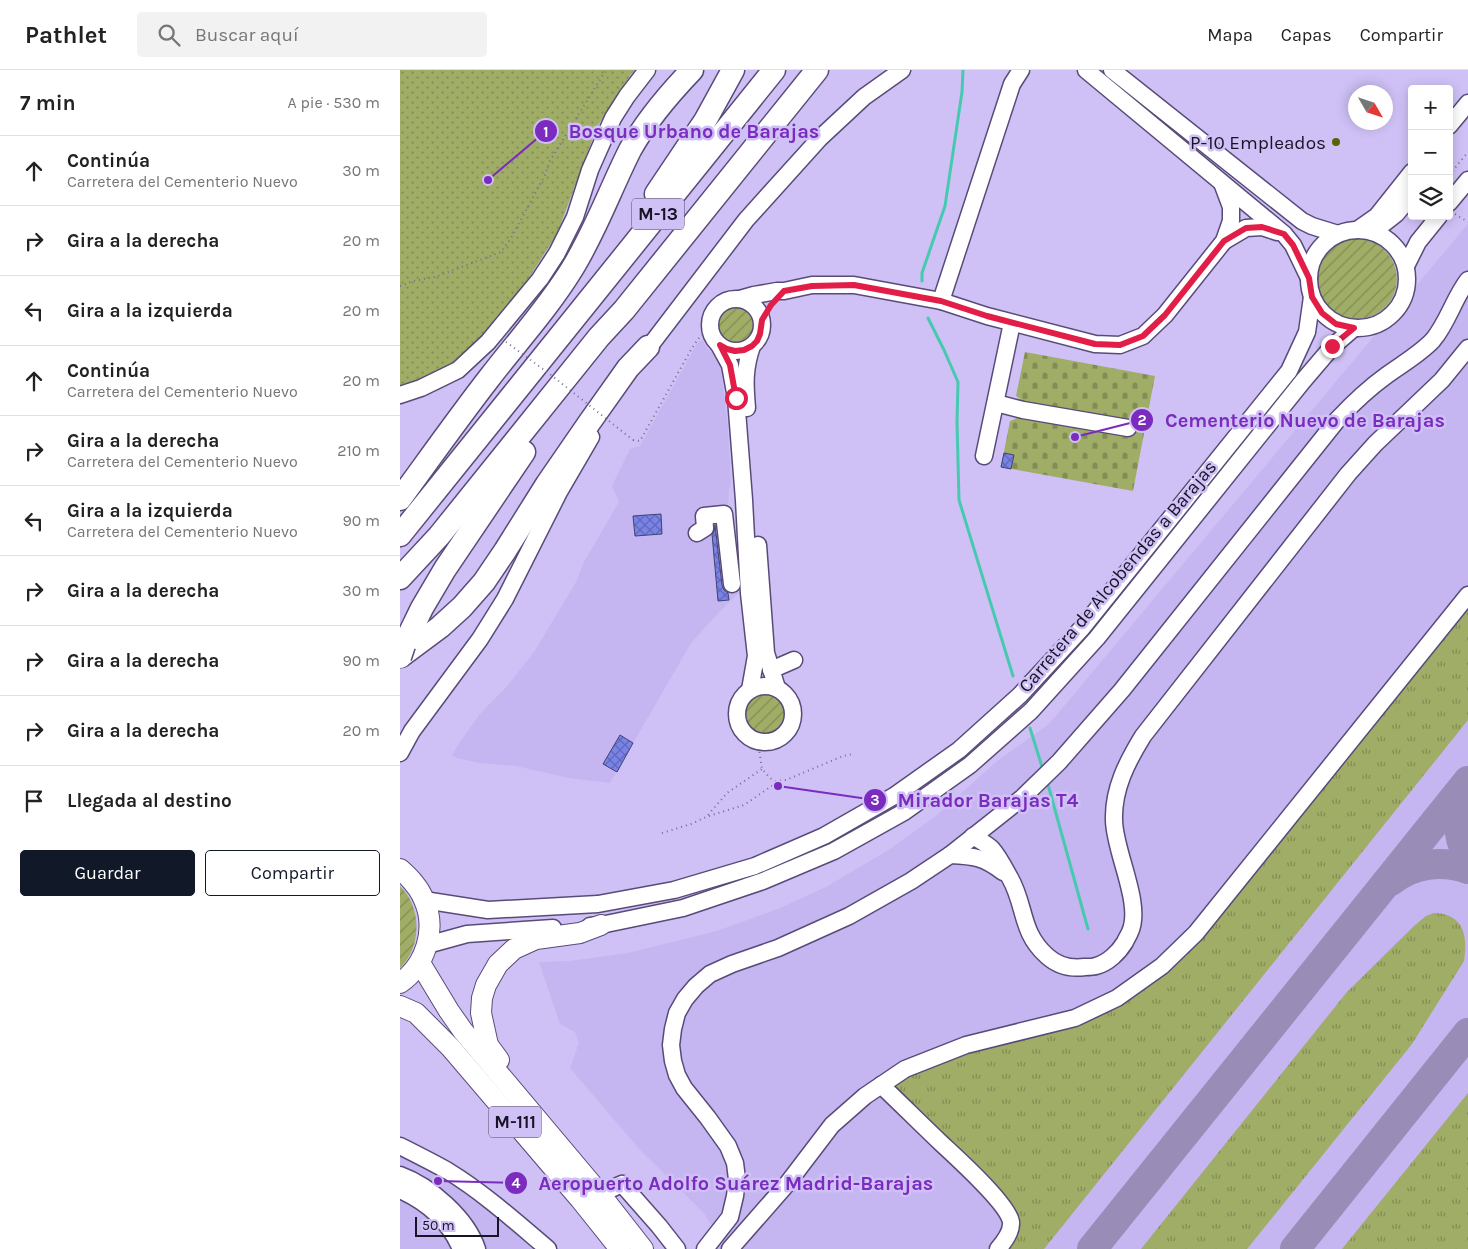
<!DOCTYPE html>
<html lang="es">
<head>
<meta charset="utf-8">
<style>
  :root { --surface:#fff; --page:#f2f2f2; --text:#222; --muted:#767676; --line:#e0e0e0; --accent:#111827 }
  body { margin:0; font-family:Karla,sans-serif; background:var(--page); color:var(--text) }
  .controls { position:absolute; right:15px; top:15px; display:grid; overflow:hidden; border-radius:5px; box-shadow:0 2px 12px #0003 }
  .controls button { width:45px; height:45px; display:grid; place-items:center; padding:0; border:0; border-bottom:1px solid var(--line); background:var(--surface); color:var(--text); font:25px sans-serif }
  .compass { position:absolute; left:948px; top:15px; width:45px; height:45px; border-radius:50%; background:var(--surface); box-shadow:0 2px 12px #0003; rotate:129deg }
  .scale { position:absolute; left:15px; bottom:12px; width:84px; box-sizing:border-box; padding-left:5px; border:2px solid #191326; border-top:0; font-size:14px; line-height:18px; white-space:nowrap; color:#191326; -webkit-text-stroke:4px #cfc1f6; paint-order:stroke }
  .stop { position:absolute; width:15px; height:15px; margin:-11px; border:4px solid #e11d48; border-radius:50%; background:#fff }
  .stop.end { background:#e11d48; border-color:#fff; box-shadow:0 1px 5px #0008 }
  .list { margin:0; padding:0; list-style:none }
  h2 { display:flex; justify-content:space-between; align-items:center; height:65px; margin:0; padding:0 20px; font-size:21px }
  h2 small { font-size:16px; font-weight:400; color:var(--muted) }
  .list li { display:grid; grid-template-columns:32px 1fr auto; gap:15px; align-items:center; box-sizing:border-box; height:70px; padding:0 20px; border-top:1px solid var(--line) }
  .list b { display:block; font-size:19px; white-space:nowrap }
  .list p { margin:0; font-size:16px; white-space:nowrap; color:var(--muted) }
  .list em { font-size:16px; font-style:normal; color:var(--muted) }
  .actions { display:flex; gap:10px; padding:15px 20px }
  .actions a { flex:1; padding:11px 0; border:1px solid var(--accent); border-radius:5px; text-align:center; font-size:18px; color:var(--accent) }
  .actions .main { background:var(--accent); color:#fff }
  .icon { flex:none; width:28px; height:28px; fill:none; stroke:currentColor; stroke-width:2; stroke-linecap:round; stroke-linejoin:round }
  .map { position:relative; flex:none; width:1068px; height:1179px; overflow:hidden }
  header { display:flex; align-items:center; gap:30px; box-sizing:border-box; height:70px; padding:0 25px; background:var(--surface); border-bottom:1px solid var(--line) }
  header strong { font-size:24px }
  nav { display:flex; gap:28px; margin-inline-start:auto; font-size:18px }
  .search { width:350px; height:45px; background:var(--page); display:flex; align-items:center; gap:12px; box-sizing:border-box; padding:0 18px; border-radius:5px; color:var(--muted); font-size:19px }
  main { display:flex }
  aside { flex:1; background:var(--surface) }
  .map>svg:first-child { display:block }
  .built { fill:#c5b5f0 }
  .grass { fill:url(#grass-tufts) }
  .cemetery { fill:url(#cemetery-stones) }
  .park { fill:url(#park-dots) }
  .garden { fill:url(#garden-furrows) }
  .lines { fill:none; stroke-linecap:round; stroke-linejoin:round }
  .stream { stroke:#47c9b0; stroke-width:3 }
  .taxiway { stroke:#998db8; stroke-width:30 }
  .building { fill:url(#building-cross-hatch); stroke:#3f4471 }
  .minor-casing { stroke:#594b79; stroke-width:19 }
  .major-casing { stroke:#594b79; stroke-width:22 }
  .highway-casing { stroke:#594b79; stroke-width:25 }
  .path { stroke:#776d92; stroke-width:2; stroke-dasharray:1 4; stroke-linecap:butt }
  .minor { stroke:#fff; stroke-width:16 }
  .major { stroke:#fff; stroke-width:20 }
  .highway { stroke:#fff; stroke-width:22 }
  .highway-bridge-casing { stroke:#594b79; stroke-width:25; stroke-linecap:butt }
  .path-bridge { stroke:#776d92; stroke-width:2; stroke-dasharray:1 4; stroke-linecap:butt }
  .highway-bridge { stroke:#fff; stroke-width:22 }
  .route { stroke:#e11d48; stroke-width:6 }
  .poi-dot { fill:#586405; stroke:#cfc1f6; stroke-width:2 }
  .labels { text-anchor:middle; stroke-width:5; stroke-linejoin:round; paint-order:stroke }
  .shield { fill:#cfc1f6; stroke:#504764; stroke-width:1 }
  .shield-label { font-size:18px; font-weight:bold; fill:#191326 }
  .poi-label { font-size:19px; fill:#191326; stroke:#cfc1f6; text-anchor:end }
  .street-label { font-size:19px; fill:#191326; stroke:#cfc1f6 }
  .leader { fill:none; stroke:#7b2cbf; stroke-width:2 }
  .callout-dot { fill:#7b2cbf; stroke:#cfc1f6; stroke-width:2 }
  .mark-label { font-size:15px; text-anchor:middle; font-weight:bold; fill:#fff }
  .callout-label { font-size:20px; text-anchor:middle; font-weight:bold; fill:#7b2cbf; stroke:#cfc1f6; stroke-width:5; stroke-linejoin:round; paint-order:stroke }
</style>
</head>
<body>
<header>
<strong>Pathlet</strong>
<div class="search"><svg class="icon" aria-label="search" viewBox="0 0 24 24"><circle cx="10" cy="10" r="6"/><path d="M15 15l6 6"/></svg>Buscar aquí</div>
<nav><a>Mapa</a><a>Capas</a><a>Compartir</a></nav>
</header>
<main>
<aside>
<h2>7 min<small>A pie · 530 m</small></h2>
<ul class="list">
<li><svg class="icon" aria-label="ahead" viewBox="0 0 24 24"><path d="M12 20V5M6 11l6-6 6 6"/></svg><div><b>Continúa</b><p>Carretera del Cementerio Nuevo</p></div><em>30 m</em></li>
<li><svg class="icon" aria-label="right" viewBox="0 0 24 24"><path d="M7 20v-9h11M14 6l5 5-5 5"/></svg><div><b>Gira a la derecha</b></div><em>20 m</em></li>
<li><svg class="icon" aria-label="left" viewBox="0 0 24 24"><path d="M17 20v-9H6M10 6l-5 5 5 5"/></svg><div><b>Gira a la izquierda</b></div><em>20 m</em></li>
<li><svg class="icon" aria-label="ahead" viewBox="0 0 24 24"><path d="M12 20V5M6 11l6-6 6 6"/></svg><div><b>Continúa</b><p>Carretera del Cementerio Nuevo</p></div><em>20 m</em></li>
<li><svg class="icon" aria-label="right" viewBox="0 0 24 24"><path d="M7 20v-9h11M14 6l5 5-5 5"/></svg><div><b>Gira a la derecha</b><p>Carretera del Cementerio Nuevo</p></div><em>210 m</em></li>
<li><svg class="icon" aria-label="left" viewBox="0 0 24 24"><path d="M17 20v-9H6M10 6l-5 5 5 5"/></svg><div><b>Gira a la izquierda</b><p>Carretera del Cementerio Nuevo</p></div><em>90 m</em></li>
<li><svg class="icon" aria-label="right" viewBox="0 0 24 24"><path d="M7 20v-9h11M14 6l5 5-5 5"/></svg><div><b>Gira a la derecha</b></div><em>30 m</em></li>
<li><svg class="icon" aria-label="right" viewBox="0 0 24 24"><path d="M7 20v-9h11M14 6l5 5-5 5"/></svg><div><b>Gira a la derecha</b></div><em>90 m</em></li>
<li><svg class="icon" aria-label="right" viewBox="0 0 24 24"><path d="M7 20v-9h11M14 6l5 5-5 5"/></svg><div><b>Gira a la derecha</b></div><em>20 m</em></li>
<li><svg class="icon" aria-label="arrive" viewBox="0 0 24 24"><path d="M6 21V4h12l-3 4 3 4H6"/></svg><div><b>Llegada al destino</b></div></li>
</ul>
<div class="actions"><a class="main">Guardar</a><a>Compartir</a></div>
</aside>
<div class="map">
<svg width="1068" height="1179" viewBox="0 0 1068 1179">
  <defs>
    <pattern id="grass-tufts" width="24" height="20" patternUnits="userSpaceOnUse" patternTransform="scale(1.25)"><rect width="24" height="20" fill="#a0ad66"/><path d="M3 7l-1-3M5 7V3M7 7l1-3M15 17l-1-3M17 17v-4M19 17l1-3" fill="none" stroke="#828c54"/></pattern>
    <pattern id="cemetery-stones" width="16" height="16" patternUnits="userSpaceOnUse" patternTransform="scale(1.25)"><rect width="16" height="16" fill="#a0ad66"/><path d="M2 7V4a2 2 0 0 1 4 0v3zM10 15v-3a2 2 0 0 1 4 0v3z" fill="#828c54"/></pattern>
    <pattern id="park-dots" width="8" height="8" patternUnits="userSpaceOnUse" patternTransform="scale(1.25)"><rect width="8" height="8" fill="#a0ad66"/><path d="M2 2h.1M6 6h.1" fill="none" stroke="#828c54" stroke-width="1.8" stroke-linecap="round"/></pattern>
    <pattern id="garden-furrows" width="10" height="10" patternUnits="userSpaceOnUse" patternTransform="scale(1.25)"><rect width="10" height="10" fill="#a0ad66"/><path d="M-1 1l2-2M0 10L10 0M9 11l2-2" fill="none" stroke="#828c54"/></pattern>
    <pattern id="building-cross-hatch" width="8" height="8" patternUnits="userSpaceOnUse" patternTransform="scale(1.25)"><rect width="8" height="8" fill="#7982e7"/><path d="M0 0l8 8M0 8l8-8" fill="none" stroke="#6269bb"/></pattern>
  </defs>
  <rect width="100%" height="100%" fill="#cfc1f6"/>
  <g class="built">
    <path d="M 1068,154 L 1068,1179 L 313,1179 L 314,1159 L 303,1142 L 240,1080 L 170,998 L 179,973 L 175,962 L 160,954 L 139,892 L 170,891 L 228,883 L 317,861 L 378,839 L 426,817 L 487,781 L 536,746 L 596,692 L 649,654 Z"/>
    <path d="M 300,271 L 303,271 L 307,278 L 316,287 L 321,298 L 328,359 L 331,413 L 329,419 L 328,441 L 335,479 L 339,523 L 319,542 L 291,573 L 210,713 L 169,708 L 116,696 L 79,693 L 57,688 L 52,685 L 62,669 L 80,644 L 108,615 L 134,582 L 176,512 L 184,492 L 219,432 L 212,416 L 230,379 L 240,376 L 297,274 Z"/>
    <path d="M 0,1069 L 57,1098 L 97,1125 L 159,1179 L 0,1179 Z"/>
  </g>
  <g class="grass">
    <path d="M 1068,525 L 1068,650 L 644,1179 L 598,1179 L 611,1152 L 481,1015 L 505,999 L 675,948 L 762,896 Z"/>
    <path d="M 1034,843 C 1063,844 1068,864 1064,891 L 1012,974 L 847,1179 L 741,1179 L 947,922 L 1014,856 L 1026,846 Z"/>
    <path d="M 1068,1023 L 1068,1179 L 942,1179 Z"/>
  </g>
  <path class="cemetery" d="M 625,282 L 755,306 L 733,421 L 601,397 L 610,351 C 620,348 625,340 622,330 L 616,326 Z"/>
  <path class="park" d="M 0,0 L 235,0 L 231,4 L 197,57 L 157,164 L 121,220 L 78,272 L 33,308 L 0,317 Z"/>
  <g class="garden">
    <circle cx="957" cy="209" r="40"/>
    <circle cx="338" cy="256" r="20"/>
    <circle cx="366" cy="645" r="21"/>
    <path d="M 0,816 C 22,837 22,877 0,898 Z"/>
  </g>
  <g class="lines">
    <g class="stream">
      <path d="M 522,211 L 522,203 L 545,136 L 562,22 L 563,0"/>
      <path d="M 528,248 L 544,280 L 558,312 L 557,352 L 559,430 L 613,606"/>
      <path d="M 630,658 L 643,700"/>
      <path d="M 647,711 L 688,859"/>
    </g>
    <g class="taxiway">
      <path d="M 1066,717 C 1056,738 1056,765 1068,786"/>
      <path d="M 991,811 C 1013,793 1042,790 1068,799"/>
      <path d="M 692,1179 L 1068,711"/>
      <path d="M 895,1179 L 1068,963"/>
    </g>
  </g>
  <g class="building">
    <path d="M 604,383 L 614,385 L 611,399 L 601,397 Z"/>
    <path d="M 261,444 L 262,464 L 235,466 L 233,446 Z"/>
    <path d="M 315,455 L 322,515 L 324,520 L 328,523 L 329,530 L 318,531 L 312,464 L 314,462 Z"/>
    <path d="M 220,665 L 233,673 L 217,702 L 203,694 Z"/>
  </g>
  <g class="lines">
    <defs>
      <g id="minor">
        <path d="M 686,0 L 884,164 L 893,175 L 909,208"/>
        <path d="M 712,0 L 902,151 L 912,156 L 938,164"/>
        <path d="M 1049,56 L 1068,33"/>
        <path d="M 1049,133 L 1068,110"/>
        <circle cx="958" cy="209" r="49"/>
        <path d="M 957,160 L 977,146 L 1012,102"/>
        <path d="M 973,162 L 996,144 L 1012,125"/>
        <path d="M 824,171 L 846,158 L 862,157 L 877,162"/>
        <path d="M 1006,196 L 1018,172 L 1039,146"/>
        <path d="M 340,229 L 354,225 L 377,221 L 384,221 L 412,215 L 454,215 L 541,231 L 587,246 L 695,274 L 720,275 L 743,266 L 765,245 L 824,171 L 831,151 L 831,137 L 822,113"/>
        <circle cx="336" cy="255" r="26"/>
        <path d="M 541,231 L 612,14 L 621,0"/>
        <path d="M 319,275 L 330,295 L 336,328 L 344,430 L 349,523 L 356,586 L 350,620"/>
        <path d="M 243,285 L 346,150 L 420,68 L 464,27 L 502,0"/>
        <path d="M 0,325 L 21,318 L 58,300 L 88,272 L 140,209 L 157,183 L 175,147 L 190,100 L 213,48 L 227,26 L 247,0"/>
        <path d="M 596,333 L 623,340 L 728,358"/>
        <path d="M 347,338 C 345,315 344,299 352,276"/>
        <path d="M 584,386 L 612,253"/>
        <path d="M 297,463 L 305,458 L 304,446 L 324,444 L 332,514"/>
        <path d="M 358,475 L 366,583 L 377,618"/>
        <path d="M 371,600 L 394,590"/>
        <circle cx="365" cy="644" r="28"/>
        <path d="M 0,683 L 12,661 L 80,569 L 105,529 L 159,422 L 191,367"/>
        <path d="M 573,766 C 579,770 587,774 592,779 C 599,787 605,799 610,808 C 626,836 620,862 647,886 C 658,896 671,899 685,897 C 689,897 693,897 696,896 C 708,893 719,882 725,872 C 726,869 729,865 730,862 C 743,834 714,781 714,750 C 713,719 727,692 743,666 L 948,404 L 975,374 L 1042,310 L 1068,278"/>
        <path d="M 550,785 C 574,786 584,787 603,802"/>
        <path d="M 24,830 L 88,840 L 198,834 L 274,820 L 355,796 L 424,766 L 494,726 L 559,680 L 620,625 L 682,558 L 889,301 L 907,262 L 912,227"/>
        <path d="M 190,856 L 201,855 L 283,838 L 363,811 L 434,781 L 504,742 L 570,695 L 631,641 L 697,568 L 903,311 L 932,277 L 954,258"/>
        <path d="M 27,875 L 67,864 L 153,858"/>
        <path d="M 481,1015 C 502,1035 522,1055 542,1074 C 557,1088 608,1134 611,1152 C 612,1161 604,1172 598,1179"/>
        <path d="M 0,1076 C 16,1084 32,1092 48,1101 C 84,1123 116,1152 148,1179"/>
        <path d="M 0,1105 C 30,1116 67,1148 77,1179"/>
        <path d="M 0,1120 C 27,1132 49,1151 61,1179"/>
        <path d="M 200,1124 L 222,1114 L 259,1156 L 277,1179"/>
        <path d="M 305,1179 L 330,1147 L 335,1126 L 337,1109 L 335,1093 L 328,1076 L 308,1048 L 284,1018 L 277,1005 L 273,991 L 271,975 L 273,959 L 277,943 L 285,929 L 296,916 L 310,904 L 332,894 L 378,878 L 449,846 L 511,811 L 550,785 L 622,728 L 659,692 L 722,620 L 938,349 C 953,333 969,318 987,305 C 1002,294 1020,284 1033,270 C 1048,252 1054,228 1068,210"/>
        <path d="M 330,1179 L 387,1114 L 432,1055 L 465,1026 L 505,999 L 566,975 L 675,948 L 717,928 L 762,896 L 796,863 L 1068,525"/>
      </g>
      <g id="major">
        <path d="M 0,799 C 10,808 19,817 24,830 C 37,859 26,895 0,913"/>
        <path d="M 20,893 L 49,941 L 63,961 L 200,1124 L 243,1179"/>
        <path d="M 0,936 L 16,943 L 51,978 L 180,1129 L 220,1179"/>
        <path d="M 99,990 L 88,975 L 81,943 L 82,928 L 86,915 L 98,894 L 114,879 L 136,869 L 180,863 L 201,855"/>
      </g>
      <g id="highway">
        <path d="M 256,124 L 305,51 L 333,0"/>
        <path d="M 0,429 C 30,388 59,347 90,307 C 117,272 148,238 172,199 C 195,162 210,120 230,80 C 246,51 269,24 292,0"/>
        <path d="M 0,465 L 374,0"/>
        <path d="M 0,508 L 39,466 L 199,267 L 224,240 L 417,0"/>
        <path d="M 4,575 L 22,538 L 45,499 L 124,382"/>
        <path d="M 1,586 L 40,557 L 62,537 L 84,512 L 105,481 L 147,414 L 189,353 L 228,298 L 248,277"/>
      </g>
    </defs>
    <use href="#minor" class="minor-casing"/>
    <use href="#major" class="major-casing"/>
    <use href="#highway" class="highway-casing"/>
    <g class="path">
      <path d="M 1049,105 L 1068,82"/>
      <path d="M 1055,144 L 1068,152"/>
      <path d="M 0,216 L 13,211 L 35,207 L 101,182 L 110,170 L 145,105 L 150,91 L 204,3 L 208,0"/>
      <path d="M 233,370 L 240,371 L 292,278 L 301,265 L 305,265"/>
      <path d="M 358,672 L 362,699 L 370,708 L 375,711 L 386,710 L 443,686 L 453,684"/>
      <path d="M 308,745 L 327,723 L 362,699"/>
      <path d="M 262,763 L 291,754 L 306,747 L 344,735 L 379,711"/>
    </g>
    <use href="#minor" class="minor"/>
    <use href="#major" class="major"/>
    <use href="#highway" class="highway"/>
    <defs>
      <path id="highway-bridge" d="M 0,587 L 4,575"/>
    </defs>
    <use href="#highway-bridge" class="highway-bridge-casing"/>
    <path class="path-bridge" d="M 102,269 L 151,305 L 233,370"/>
    <use href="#highway-bridge" class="highway-bridge"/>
  </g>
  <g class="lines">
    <path class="route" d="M 336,328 L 330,295 L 320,275 L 327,279 L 335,281 L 344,280 L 352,276 L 357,271 L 360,264 L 362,250 L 371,235 L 384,221 L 412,216 L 454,215 L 541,231 L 587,246 L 695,274 L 720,275 L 743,266 L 765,245 L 824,171 L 846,158 L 862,157 L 884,164 L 893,175 L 909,208 L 912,227 L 922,243 L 936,254 L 954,258 L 932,276"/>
  </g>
  <circle class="poi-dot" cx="936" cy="72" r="5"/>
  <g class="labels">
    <g class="shield">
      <rect x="232" y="128.5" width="52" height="31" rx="4"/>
      <rect x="89" y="1036.5" width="52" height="31" rx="4"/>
    </g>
    <g class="shield-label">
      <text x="258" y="150">M-13</text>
      <text x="115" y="1058">M-111</text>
    </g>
    <g class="poi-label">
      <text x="926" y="79">P-10 Empleados</text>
    </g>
    <g class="street-label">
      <text transform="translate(717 506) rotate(-50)" y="7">Carretera de Alcobendas a Barajas</text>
    </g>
  </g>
  <path class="leader" d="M88 110L146 61M675 367L742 350M378 716L475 730M38 1111L116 1113"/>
  <g class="callout-dot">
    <circle cx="88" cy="110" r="5"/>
    <circle cx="675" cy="367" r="5"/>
    <circle cx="378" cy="716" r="5"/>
    <circle cx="38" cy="1111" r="5"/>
    <circle cx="146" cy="61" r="12"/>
    <circle cx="742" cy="350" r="12"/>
    <circle cx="475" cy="730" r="12"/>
    <circle cx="116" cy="1113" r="12"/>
  </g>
  <g class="mark-label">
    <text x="146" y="67">1</text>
    <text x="742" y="355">2</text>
    <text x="475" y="735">3</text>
    <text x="116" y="1118">4</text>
  </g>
  <g class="callout-label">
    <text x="294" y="68">Bosque Urbano de Barajas</text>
    <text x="905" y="357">Cementerio Nuevo de Barajas</text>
    <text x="588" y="737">Mirador Barajas T4</text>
    <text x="336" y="1120">Aeropuerto Adolfo Suárez Madrid-Barajas</text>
  </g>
</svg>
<div class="controls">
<button>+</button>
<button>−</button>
<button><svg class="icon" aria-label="layers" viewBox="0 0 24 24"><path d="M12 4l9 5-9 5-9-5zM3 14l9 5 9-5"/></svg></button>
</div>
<svg class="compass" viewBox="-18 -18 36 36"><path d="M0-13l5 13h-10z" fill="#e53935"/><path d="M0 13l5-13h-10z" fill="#767676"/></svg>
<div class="scale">50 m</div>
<div class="stop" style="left:336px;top:328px"></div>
<div class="stop end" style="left:932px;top:276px"></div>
</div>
</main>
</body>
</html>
